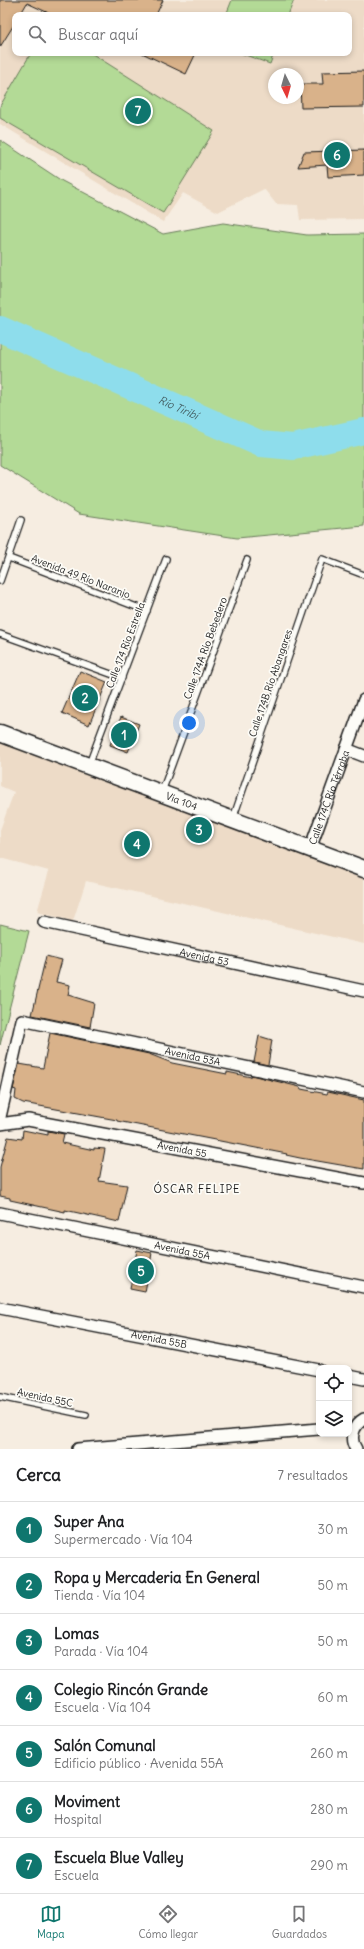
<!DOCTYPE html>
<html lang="es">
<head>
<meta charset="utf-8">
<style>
  :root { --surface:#fff; --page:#f2f2f2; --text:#202124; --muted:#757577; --line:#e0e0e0; --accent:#0f766e }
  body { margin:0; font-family:Delius,sans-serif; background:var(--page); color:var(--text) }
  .controls { position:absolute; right:12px; bottom:12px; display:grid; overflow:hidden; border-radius:8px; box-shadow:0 2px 6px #0003 }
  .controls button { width:36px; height:36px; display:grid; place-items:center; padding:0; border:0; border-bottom:1px solid var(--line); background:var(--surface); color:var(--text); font:20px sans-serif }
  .compass { position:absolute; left:268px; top:68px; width:36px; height:36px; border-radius:50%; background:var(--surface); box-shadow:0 2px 6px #0003; rotate:175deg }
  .you { position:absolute; left:189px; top:723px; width:14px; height:14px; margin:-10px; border:3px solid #fff; border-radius:50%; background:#1a73e8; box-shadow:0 0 0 6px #1a73e833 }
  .badge { display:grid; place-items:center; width:26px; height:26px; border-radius:50%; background:var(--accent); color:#fff; font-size:13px; font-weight:700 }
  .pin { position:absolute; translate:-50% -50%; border:2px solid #fff; box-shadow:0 1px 4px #0006 }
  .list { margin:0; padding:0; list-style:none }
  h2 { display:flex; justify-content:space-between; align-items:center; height:52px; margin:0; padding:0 16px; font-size:17px }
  h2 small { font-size:13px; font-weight:400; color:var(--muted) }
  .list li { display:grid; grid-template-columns:26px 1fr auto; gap:12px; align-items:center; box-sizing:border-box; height:56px; padding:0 16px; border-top:1px solid var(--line) }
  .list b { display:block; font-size:15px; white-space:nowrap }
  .list p { margin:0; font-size:13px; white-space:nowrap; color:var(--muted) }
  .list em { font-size:13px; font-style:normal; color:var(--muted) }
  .icon { flex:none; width:22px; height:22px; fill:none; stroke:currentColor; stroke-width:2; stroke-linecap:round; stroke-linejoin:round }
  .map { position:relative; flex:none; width:364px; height:1449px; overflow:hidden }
  .search { position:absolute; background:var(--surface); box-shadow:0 2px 6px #0003; left:12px; right:12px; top:12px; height:44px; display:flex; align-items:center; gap:10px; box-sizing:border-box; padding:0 14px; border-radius:8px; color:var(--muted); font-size:15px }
  .sheet { height:444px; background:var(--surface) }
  nav { display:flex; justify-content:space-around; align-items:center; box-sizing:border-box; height:56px; border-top:1px solid var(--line); background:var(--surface); font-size:11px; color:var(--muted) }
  nav a { display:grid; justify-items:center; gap:2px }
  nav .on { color:var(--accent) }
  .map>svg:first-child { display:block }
  .built { fill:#eddbc7; fill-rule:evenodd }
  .green { fill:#b3da96; stroke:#687b59 }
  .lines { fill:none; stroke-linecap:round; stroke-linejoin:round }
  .river { stroke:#8eddec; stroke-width:26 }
  .building { fill:#d9b28a; stroke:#1c1c1c }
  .service-casing { stroke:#1c1c1c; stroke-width:8 }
  .minor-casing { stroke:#1c1c1c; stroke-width:14 }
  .secondary-casing { stroke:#1c1c1c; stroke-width:19 }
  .service { stroke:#fdfcf7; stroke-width:5.5 }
  .minor { stroke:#fdfcf7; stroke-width:11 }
  .secondary { stroke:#fdfcf7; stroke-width:16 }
  .labels { text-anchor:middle; stroke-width:3.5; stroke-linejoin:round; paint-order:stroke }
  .street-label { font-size:10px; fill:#1c1c1c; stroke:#fdfcf7 }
  .water-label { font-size:11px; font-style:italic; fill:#446065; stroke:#fdfcf7 }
  .neighbourhood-label { font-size:11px; letter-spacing:1px; fill:#1c1c1c; stroke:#fdfcf7 }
</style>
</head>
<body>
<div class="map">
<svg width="364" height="1449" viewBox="0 0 364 1449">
  <rect width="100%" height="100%" fill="#f6ede1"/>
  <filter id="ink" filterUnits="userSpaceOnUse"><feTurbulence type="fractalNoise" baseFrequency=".025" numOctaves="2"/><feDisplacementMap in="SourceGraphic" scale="8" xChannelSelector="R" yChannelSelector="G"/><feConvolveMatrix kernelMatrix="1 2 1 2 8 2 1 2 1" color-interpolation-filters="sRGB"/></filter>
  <g filter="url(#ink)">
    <g class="built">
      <path d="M 0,0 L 364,0 L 364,219 L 300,220 L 298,205 L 276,204 L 264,189 L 218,212 L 183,193 L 163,222 L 0,124 ZM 15,15 L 349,15 L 349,53 L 15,53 ZM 274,74 L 298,74 L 298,98 L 274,98 Z"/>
      <path d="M 0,738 L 364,879 L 364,944 L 86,881 L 73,921 L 37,912 L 49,871 L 0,858 L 0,830 L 14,792 L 0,786 Z"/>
    </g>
    <g class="green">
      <path d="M 232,0 L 294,0 L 288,15 L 226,15 Z"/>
      <path d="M 31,53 L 91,53 L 214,131 L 163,213 L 0,118 L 0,106 Z"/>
      <path d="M 240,53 L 274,53 L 270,64 Z"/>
      <path d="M 0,140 L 62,181 L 163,234 L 223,223 L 307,235 L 364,234 L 364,526 L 237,538 L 79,514 L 0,465 Z"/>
      <path d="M 0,924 L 29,931 L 0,1045 Z"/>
    </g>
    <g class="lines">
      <path class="river" id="s1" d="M 0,329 L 261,444 L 293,447 L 364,431"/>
    </g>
    <g class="building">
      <path d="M 0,0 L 163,0 L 156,15 L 53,15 L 27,3 L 20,15 L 15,15 L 15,23 L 0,47 Z"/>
      <path d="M 142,53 L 196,53 L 186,74 Z"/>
      <path d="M 364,71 L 364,107 L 301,108 L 300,84 L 323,84 L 322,72 Z"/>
      <path d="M 364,150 L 364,175 L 328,177 L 327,165 L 298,167 L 304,152 Z"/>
      <path d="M 80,671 L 107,682 L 89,725 L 62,713 Z"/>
      <path d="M 121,717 L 139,724 L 128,752 L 110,745 Z"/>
      <path d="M 46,956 L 62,960 L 56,982 L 70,985 L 68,995 L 94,1003 L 90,1027 L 32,1015 Z"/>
      <path d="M 50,1033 L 149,1054 L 172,1063 L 227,1074 L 227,1072 L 251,1077 L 251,1075 L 300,1087 L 301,1089 L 327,1094 L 328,1092 L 364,1100 L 364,1169 L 300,1158 L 286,1155 L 287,1154 L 117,1121 L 117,1120 L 23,1103 L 15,1099 L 16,1090 L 13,1089 L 19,1064 L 43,1068 Z"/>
      <path d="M 259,1036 L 272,1040 L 268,1065 L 254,1062 Z"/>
      <path d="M 23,1130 L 48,1135 L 48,1131 L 64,1134 L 62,1143 L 94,1150 L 94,1148 L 105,1149 L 99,1181 L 127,1185 L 119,1222 L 65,1210 L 65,1212 L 10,1200 L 10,1198 L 0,1196 L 0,1167 L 8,1137 L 22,1139 Z"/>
      <path d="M 137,1250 L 152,1253 L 145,1292 L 130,1289 Z"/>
    </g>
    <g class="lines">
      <defs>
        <g id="service">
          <path d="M 9,558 L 147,611"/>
          <path d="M 0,581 L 21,520"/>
          <path d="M 0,634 L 122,678"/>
          <path d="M 91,759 L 166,559"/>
          <path d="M 164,786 L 247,560"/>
          <path d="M 235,813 L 322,559 L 364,575"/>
          <path d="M 0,1397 L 86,1415"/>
        </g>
        <g id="minor">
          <path d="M 346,749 L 364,756"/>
          <path id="s2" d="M 310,849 L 364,700"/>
          <path id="s3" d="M 44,922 L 364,991"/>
          <path id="s4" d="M 0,1117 L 22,1020 L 364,1092"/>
          <path id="s5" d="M 0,1124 L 28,1120 L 364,1183"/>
          <path id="s6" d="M 0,1213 L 364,1287"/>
          <path id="s7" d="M 0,1308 L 319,1370"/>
          <path d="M 349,1376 L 364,1379"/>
          <path d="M 78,1449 L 319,1429"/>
          <path d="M 356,1449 C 349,1439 353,1425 364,1419"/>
        </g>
        <g id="secondary">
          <path id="s8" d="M 0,733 L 364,869"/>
        </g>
      </defs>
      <use href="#service" class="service-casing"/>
      <use href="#minor" class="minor-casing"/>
      <use href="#secondary" class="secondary-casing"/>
      <use href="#service" class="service"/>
      <use href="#minor" class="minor"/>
      <use href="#secondary" class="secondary"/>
    </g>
  </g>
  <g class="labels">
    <g class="street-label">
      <text transform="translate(81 576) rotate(21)" y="4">Avenida 49 Río Naranjo</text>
      <text transform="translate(125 645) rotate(-69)" y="4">Calle 174 Río Estrella</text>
      <text transform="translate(205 648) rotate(-70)" y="4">Calle 174A Río Bebedero</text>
      <text transform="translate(270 683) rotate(-71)" y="4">Calle 174B Río Abangares</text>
      <text dy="4" stroke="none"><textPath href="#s2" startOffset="55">Calle 174C Río Térraba</textPath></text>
      <text dy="4" stroke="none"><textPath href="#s8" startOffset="194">Vía 104</textPath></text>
      <text dy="4" stroke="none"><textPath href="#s3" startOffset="164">Avenida 53</textPath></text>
      <text dy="4" stroke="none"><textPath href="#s4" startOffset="274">Avenida 53A</textPath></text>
      <text dy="4" stroke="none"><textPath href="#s5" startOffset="185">Avenida 55</textPath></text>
      <text dy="4" stroke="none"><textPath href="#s6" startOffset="186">Avenida 55A</textPath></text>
      <text dy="4" stroke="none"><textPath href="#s7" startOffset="162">Avenida 55B</textPath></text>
      <text transform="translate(45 1397) rotate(12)" y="4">Avenida 55C</text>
    </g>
    <g class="water-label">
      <text dy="4" stroke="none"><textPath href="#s1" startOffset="195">Río Tiribí</textPath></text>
    </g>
    <g class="neighbourhood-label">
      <text x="197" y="1193">ÓSCAR FELIPE</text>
    </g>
  </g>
</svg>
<div class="controls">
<button><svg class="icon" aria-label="locate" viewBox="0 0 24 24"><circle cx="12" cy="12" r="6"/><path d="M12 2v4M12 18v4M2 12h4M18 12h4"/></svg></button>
<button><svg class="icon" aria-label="layers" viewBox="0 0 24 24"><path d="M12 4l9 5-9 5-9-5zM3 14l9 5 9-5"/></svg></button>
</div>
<svg class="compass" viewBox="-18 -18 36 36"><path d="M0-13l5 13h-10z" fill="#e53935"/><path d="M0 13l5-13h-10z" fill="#757577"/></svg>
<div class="you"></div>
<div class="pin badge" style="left:124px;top:735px">1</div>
<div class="pin badge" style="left:85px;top:698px">2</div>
<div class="pin badge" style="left:199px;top:830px">3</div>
<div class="pin badge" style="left:137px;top:844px">4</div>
<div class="pin badge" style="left:141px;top:1271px">5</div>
<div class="pin badge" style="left:337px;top:155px">6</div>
<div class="pin badge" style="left:138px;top:111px">7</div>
<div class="search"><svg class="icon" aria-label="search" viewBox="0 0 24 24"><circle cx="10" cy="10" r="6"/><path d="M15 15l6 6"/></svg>Buscar aquí</div>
</div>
<section class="sheet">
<h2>Cerca<small>7 resultados</small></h2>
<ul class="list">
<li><span class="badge">1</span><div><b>Super Ana</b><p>Supermercado · Vía 104</p></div><em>30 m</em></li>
<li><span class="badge">2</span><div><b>Ropa y Mercaderia En General</b><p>Tienda · Vía 104</p></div><em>50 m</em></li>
<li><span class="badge">3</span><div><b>Lomas</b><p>Parada · Vía 104</p></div><em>50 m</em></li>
<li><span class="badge">4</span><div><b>Colegio Rincón Grande</b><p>Escuela · Vía 104</p></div><em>60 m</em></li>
<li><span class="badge">5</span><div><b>Salón Comunal</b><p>Edificio público · Avenida 55A</p></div><em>260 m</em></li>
<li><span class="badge">6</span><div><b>Moviment</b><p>Hospital</p></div><em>280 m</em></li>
<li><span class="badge">7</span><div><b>Escuela Blue Valley</b><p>Escuela</p></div><em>290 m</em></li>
</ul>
</section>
<nav>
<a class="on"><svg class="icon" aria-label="map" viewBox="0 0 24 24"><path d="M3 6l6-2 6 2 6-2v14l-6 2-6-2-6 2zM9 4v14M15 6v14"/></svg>Mapa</a>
<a><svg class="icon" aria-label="directions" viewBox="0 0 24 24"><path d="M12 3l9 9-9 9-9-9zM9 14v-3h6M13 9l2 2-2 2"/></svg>Cómo llegar</a>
<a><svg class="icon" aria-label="saved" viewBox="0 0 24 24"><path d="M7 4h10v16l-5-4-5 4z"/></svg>Guardados</a>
</nav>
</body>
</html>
